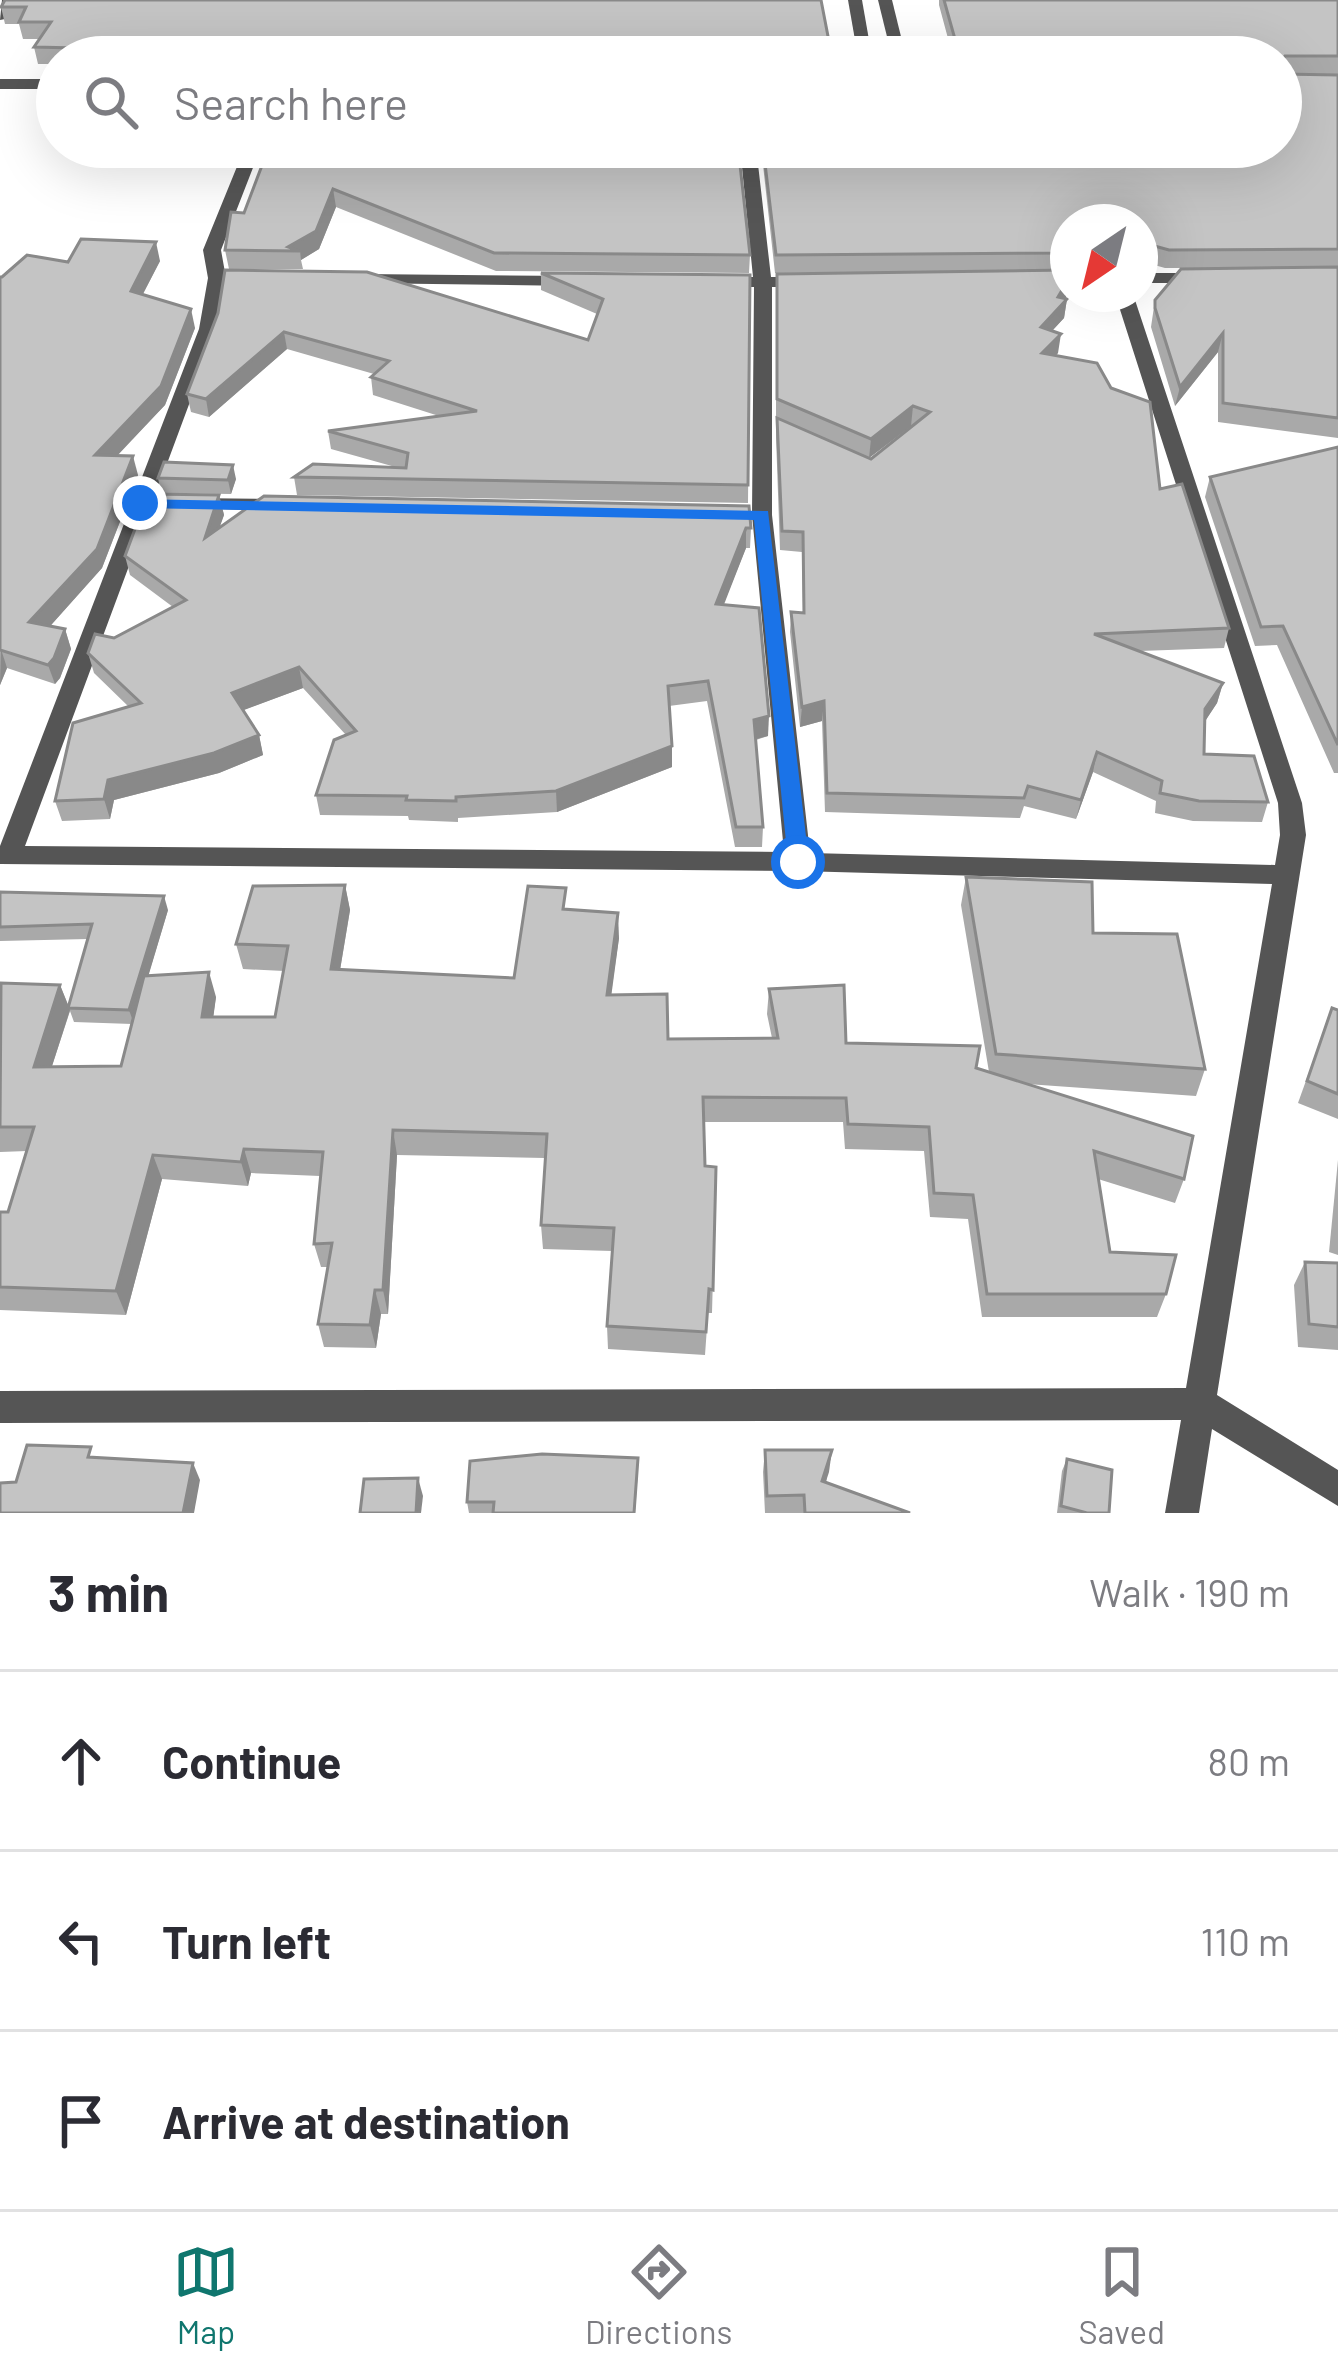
<!DOCTYPE html>
<html lang="en">
<head>
<meta charset="utf-8">
<style>
  :root { --surface:#fff; --page:#f7f7f7; --text:#2b2b33; --muted:#7c7c81; --line:#e1e1e2; --accent:#0f766e }
  body { margin:0; font-family:Barlow,sans-serif; background:var(--page); color:var(--text) }
  .compass { position:absolute; left:1050px; top:204px; width:108px; height:108px; border-radius:50%; background:var(--surface); box-shadow:0 12px 48px #0002; rotate:215deg }
  .stop { position:absolute; width:36px; height:36px; margin:-27px; border:9px solid #1a73e8; border-radius:50%; background:#fff }
  .stop.end { background:#1a73e8; border-color:#fff; box-shadow:0 3px 12px #0008 }
  .list { margin:0; padding:0; list-style:none }
  h2 { display:flex; justify-content:space-between; align-items:center; height:156px; margin:0; padding:0 48px; font-size:51px }
  h2 small { font-size:39px; font-weight:400; color:var(--muted) }
  .list li { display:grid; grid-template-columns:78px 1fr auto; gap:36px; align-items:center; box-sizing:border-box; height:180px; padding:0 48px; border-top:3px solid var(--line) }
  .list b { display:block; font-size:45px; white-space:nowrap }
  .list em { font-size:39px; font-style:normal; color:var(--muted) }
  .icon { flex:none; width:66px; height:66px; fill:none; stroke:currentColor; stroke-width:2; stroke-linecap:round; stroke-linejoin:round }
  .map { position:relative; flex:none; width:1338px; height:1513px; overflow:hidden }
  .search { position:absolute; background:var(--surface); box-shadow:0 12px 48px #0002; left:36px; right:36px; top:36px; height:132px; display:flex; align-items:center; gap:30px; box-sizing:border-box; padding:0 42px; border-radius:66px; color:var(--muted); font-size:45px }
  .sheet { height:696px; background:var(--surface) }
  nav { display:flex; justify-content:space-around; align-items:center; box-sizing:border-box; height:168px; border-top:3px solid var(--line); background:var(--surface); font-size:33px; color:var(--muted) }
  nav a { display:grid; justify-items:center; gap:6px }
  nav .on { color:var(--accent) }
  .map>svg:first-child { display:block }
  .lines { fill:none; stroke-linecap:round; stroke-linejoin:round }
  .minor { fill:#555; fill-rule:evenodd }
  .tertiary { fill:#555; fill-rule:evenodd }
  .wall { fill:#a9a9a9; fill-rule:evenodd }
  .shaded-wall { fill:#898989 }
  .building { fill:#c4c4c4; stroke:#898989; stroke-width:3 }
  .route { fill:#1a73e8 }
</style>
</head>
<body>
<div class="map">
<svg width="1338" height="1513" viewBox="0 0 1338 1513">
  <rect width="100%" height="100%" fill="#fff"/>
  <g class="lines">
    <g class="minor">
      <path d="M 2,0 L 16,0 L 5,19 L 0,20 Z"/>
      <path d="M 848,0 L 862,0 L 872,57 L 858,57 Z"/>
      <path d="M 878,0 L 892,0 L 906,57 L 892,57 Z"/>
      <path d="M 245,147 L 261,147 L 221,250 L 226,278 L 217,329 L 25,846 L 784,852 L 752,515 L 754,287 L 716,287 L 707,282 L 716,277 L 753,277 L 740,147 L 756,147 L 771,277 L 808,277 L 817,282 L 808,287 L 772,287 L 772,515 L 810,853 L 1275,865 L 1280,835 L 1278,803 L 1115,294 L 1133,294 L 1302,803 L 1306,835 L 1217,1395 L 1338,1470 L 1338,1506 L 1212,1429 L 1199,1513 L 1165,1513 L 1181,1420 L 0,1423 L 0,1391 L 1186,1388 L 1272,884 L 798,871 L 0,864 L 0,846 L 199,329 L 208,278 L 203,250 Z"/>
      <path d="M 1140,273 L 1204,273 L 1213,278 L 1204,283 L 1140,283 Z"/>
      <path d="M 362,274 L 574,276 L 583,281 L 574,286 L 356,283 L 356,275 Z"/>
      <path d="M 188,498 L 279,499 L 289,505 L 279,511 L 181,508 L 178,504 Z"/>
    </g>
    <rect class="tertiary" x="0" y="79" width="57" height="10"/>
  </g>
  <g class="wall">
    <path d="M 5,0 L 832,57 L 268,57 L 266,55 L 265,57 L 57,57 L 57,64 L 38,64 L 34,47 L 40,39 L 23,39 L 19,24 L 5,24 L 1,7 Z"/>
    <path d="M 939,0 L 1338,0 L 1338,74 L 1282,74 L 1338,75 L 1338,438 L 1218,422 L 1218,352 L 1175,406 L 1151,327 L 1155,300 L 1240,268 L 1165,268 L 1140,261 L 1140,222 L 1068,222 L 1068,293 L 1065,299 L 1067,299 L 1064,318 L 1052,331 L 1058,353 L 1056,355 L 1160,489 L 1229,628 L 1224,648 L 1140,651 L 1223,683 L 1217,703 L 1205,721 L 1204,754 L 1268,802 L 1262,822 L 1193,821 L 1155,813 L 1156,801 L 1093,772 L 1076,819 L 1024,806 L 1020,818 L 825,812 L 822,721 L 800,727 L 790,632 L 791,612 L 803,613 L 802,552 L 780,550 L 776,437 L 776,292 L 892,272 L 775,273 L 761,147 L 1281,147 L 1281,57 L 953,57 L 939,5 ZM 911,426 L 913,426 L 871,459 L 869,458 Z"/>
    <path d="M 269,147 L 750,255 L 749,273 L 496,271 L 336,207 L 319,249 L 301,260 L 303,269 L 229,269 L 225,250 L 244,213 Z"/>
    <path d="M 160,261 L 143,294 L 195,328 L 165,405 L 117,455 L 138,475 L 102,568 L 50,626 L 65,629 L 71,649 L 60,678 L 55,684 L 7,668 L 0,685 L 0,277 L 68,262 Z"/>
    <path d="M 541,273 L 750,275 L 748,503 L 297,495 L 294,477 L 399,468 L 331,449 L 328,431 L 439,416 L 373,395 L 371,377 L 374,374 L 287,349 L 209,417 L 191,412 L 187,394 L 218,313 L 588,340 L 597,314 L 541,290 Z"/>
    <path d="M 1338,447 L 1338,773 L 1334,773 L 1277,645 L 1255,646 L 1205,497 L 1210,477 Z"/>
    <path d="M 158,478 L 236,479 L 231,494 L 161,493 Z"/>
    <path d="M 219,495 L 224,515 L 219,527 L 751,528 L 750,548 L 746,548 L 723,605 L 768,736 L 756,740 L 763,827 L 762,847 L 735,847 L 707,701 L 669,706 L 672,767 L 557,812 L 458,818 L 458,822 L 409,820 L 408,816 L 320,815 L 316,795 L 346,735 L 303,688 L 243,710 L 259,735 L 263,755 L 219,773 L 114,800 L 110,819 L 62,821 L 55,801 L 129,707 L 94,673 L 88,653 L 173,607 L 130,575 L 125,556 Z"/>
    <path d="M 966,877 L 1093,933 L 1205,1069 L 1196,1096 L 1027,1084 L 1184,1179 L 1175,1203 L 1098,1179 L 1110,1252 L 1166,1294 L 1157,1317 L 982,1317 L 968,1219 L 930,1217 L 924,1151 L 845,1149 L 843,1122 L 704,1122 L 705,1166 L 716,1167 L 712,1313 L 708,1313 L 705,1355 L 608,1349 L 607,1326 L 612,1251 L 543,1249 L 541,1225 L 545,1158 L 397,1155 L 388,1314 L 381,1314 L 376,1348 L 324,1347 L 318,1324 L 328,1267 L 321,1267 L 314,1244 L 320,1176 L 251,1173 L 248,1186 L 162,1179 L 126,1315 L 0,1310 L 0,1212 L 8,1212 L 27,1151 L 0,1152 L 0,986 L 60,985 L 69,1007 L 88,939 L 0,941 L 0,892 L 168,910 L 148,976 L 216,997 L 213,1017 L 275,1017 L 284,971 L 243,969 L 236,944 L 345,885 L 350,910 L 340,970 L 514,978 L 567,909 L 619,938 L 611,994 L 668,1039 L 772,1038 L 767,1014 L 769,989 L 846,1043 L 989,1072 L 961,905 ZM 70,1011 L 74,1022 L 132,1024 L 121,1066 L 52,1066 Z"/>
    <path d="M 1332,1008 L 1338,1010 L 1338,1119 L 1298,1103 Z"/>
    <path d="M 1338,1160 L 1338,1255 L 1329,1252 Z"/>
    <path d="M 1305,1262 L 1338,1263 L 1338,1350 L 1298,1347 L 1294,1285 Z"/>
    <path d="M 765,1450 L 832,1450 L 826,1482 L 910,1513 L 765,1513 L 763,1472 Z"/>
    <path d="M 1067,1459 L 1109,1513 L 1057,1513 L 1062,1471 Z"/>
    <path d="M 638,1470 L 635,1513 L 469,1513 L 467,1502 Z"/>
  </g>
  <g class="shaded-wall">
    <path d="M 263,38 L 266,55 L 265,57 L 256,57 L 256,52 Z"/>
    <path d="M 333,189 L 336,207 L 319,249 L 301,260 L 300,251 L 288,247 Z"/>
    <path d="M 156,242 L 160,261 L 135,309 L 131,291 Z"/>
    <path d="M 1068,280 L 1068,293 L 1060,307 L 1067,299 L 1064,318 L 1038,346 L 1041,327 Z"/>
    <path d="M 191,309 L 195,328 L 165,405 L 100,474 L 95,455 Z"/>
    <path d="M 284,332 L 287,349 L 209,417 L 206,399 Z"/>
    <path d="M 1223,333 L 1218,352 L 1175,406 L 1180,387 Z"/>
    <path d="M 1061,334 L 1058,353 L 1039,372 L 1042,353 Z"/>
    <path d="M 913,406 L 911,426 L 869,458 L 871,439 Z"/>
    <path d="M 133,456 L 138,475 L 102,568 L 36,642 L 29,622 Z"/>
    <path d="M 233,465 L 236,479 L 231,494 L 228,480 Z"/>
    <path d="M 219,495 L 224,515 L 209,558 L 205,538 Z"/>
    <path d="M 746,528 L 746,548 L 716,625 L 716,604 Z"/>
    <path d="M 65,629 L 71,649 L 60,678 L 55,684 L 48,665 Z"/>
    <path d="M 1,649 L 7,668 L 0,685 Z"/>
    <path d="M 299,667 L 303,688 L 236,713 L 232,693 Z"/>
    <path d="M 1223,683 L 1217,703 L 1200,729 L 1205,709 Z"/>
    <path d="M 824,701 L 822,721 L 800,727 L 802,707 Z"/>
    <path d="M 769,716 L 768,736 L 753,740 L 754,720 Z"/>
    <path d="M 259,735 L 263,755 L 219,773 L 114,800 L 110,819 L 104,799 L 108,780 Z"/>
    <path d="M 672,746 L 672,767 L 557,812 L 556,791 Z"/>
    <path d="M 1097,752 L 1093,772 L 1076,819 L 1081,800 Z"/>
    <path d="M 345,885 L 350,910 L 336,994 L 331,969 Z"/>
    <path d="M 164,896 L 168,910 L 134,1024 L 129,1010 Z"/>
    <path d="M 618,913 L 619,938 L 608,1020 L 607,995 Z"/>
    <path d="M 209,972 L 216,997 L 210,1042 L 202,1017 Z"/>
    <path d="M 60,985 L 70,1010 L 44,1091 L 34,1067 Z"/>
    <path d="M 393,1130 L 397,1155 L 388,1314 L 383,1290 Z"/>
    <path d="M 244,1149 L 251,1173 L 248,1186 L 241,1162 Z"/>
    <path d="M 153,1155 L 162,1179 L 126,1315 L 116,1291 Z"/>
    <path d="M 375,1290 L 381,1314 L 376,1348 L 370,1325 Z"/>
    <path d="M 832,1450 L 829,1472 L 819,1503 L 822,1481 Z"/>
    <path d="M 193,1463 L 200,1480 L 194,1513 L 183,1513 Z"/>
    <path d="M 418,1478 L 423,1496 L 421,1513 L 416,1513 Z"/>
  </g>
  <g class="building">
    <path d="M 5,0 L 821,0 L 832,57 L 302,57 L 304,52 L 267,52 L 270,41 L 263,38 L 256,52 L 34,47 L 51,22 L 19,22 L 26,7 L 1,7 Z"/>
    <path d="M 944,0 L 1338,0 L 1338,56 L 1285,56 L 1281,61 L 1281,57 L 960,57 Z"/>
    <path d="M 1281,65 L 1282,74 L 1338,75 L 1338,249 L 1169,250 L 1140,242 L 1140,222 L 1068,222 L 1068,253 L 776,255 L 763,147 L 1281,147 Z"/>
    <path d="M 269,147 L 738,147 L 750,255 L 494,253 L 333,189 L 316,231 L 288,247 L 300,251 L 225,250 L 231,212 L 244,213 Z"/>
    <path d="M 81,239 L 156,242 L 131,291 L 191,309 L 161,386 L 95,455 L 133,456 L 97,549 L 29,622 L 65,629 L 54,658 L 48,665 L 0,650 L 0,277 L 2,277 L 27,255 L 68,262 Z"/>
    <path d="M 1338,267 L 1338,418 L 1223,403 L 1223,333 L 1180,387 L 1155,308 L 1155,300 L 1181,269 Z"/>
    <path d="M 225,270 L 367,272 L 588,340 L 603,299 L 541,273 L 750,275 L 748,485 L 294,477 L 313,464 L 406,468 L 408,453 L 328,431 L 477,411 L 371,377 L 389,361 L 284,332 L 206,399 L 187,394 L 218,313 Z"/>
    <path d="M 1068,270 L 1068,280 L 1058,297 L 1067,299 L 1041,327 L 1061,334 L 1042,353 L 1097,363 L 1111,388 L 1150,402 L 1160,489 L 1182,484 L 1229,628 L 1094,634 L 1223,683 L 1205,709 L 1204,754 L 1254,756 L 1268,802 L 1199,801 L 1160,793 L 1162,781 L 1097,752 L 1081,800 L 1028,786 L 1024,798 L 827,793 L 824,701 L 802,707 L 791,612 L 804,613 L 803,532 L 782,531 L 777,418 L 871,459 L 930,412 L 913,406 L 871,439 L 777,399 L 777,274 Z"/>
    <path d="M 1338,447 L 1338,745 L 1283,626 L 1261,627 L 1210,477 Z"/>
    <path d="M 164,462 L 233,465 L 228,480 L 158,478 Z"/>
    <path d="M 148,494 L 219,495 L 205,538 L 264,496 L 749,506 L 751,528 L 746,528 L 716,604 L 759,608 L 769,716 L 754,720 L 763,827 L 736,827 L 708,681 L 668,686 L 672,746 L 556,791 L 456,797 L 456,801 L 406,800 L 407,796 L 316,795 L 334,740 L 356,731 L 299,667 L 232,693 L 259,735 L 214,753 L 108,780 L 104,799 L 55,801 L 73,723 L 141,703 L 88,653 L 95,634 L 114,638 L 186,600 L 125,556 Z"/>
    <path d="M 966,877 L 1092,882 L 1093,933 L 1177,934 L 1205,1069 L 996,1054 Z"/>
    <path d="M 345,885 L 331,969 L 514,978 L 528,886 L 566,888 L 563,909 L 618,913 L 607,995 L 667,994 L 668,1039 L 778,1038 L 769,989 L 844,985 L 846,1043 L 980,1046 L 976,1068 L 1193,1136 L 1184,1179 L 1094,1151 L 1110,1252 L 1176,1255 L 1166,1294 L 987,1294 L 973,1195 L 934,1193 L 929,1127 L 848,1124 L 846,1098 L 703,1097 L 705,1166 L 716,1167 L 713,1290 L 709,1289 L 706,1332 L 607,1326 L 614,1228 L 541,1225 L 547,1134 L 393,1130 L 383,1290 L 375,1290 L 370,1325 L 318,1324 L 332,1243 L 314,1244 L 323,1152 L 244,1149 L 241,1162 L 153,1155 L 116,1291 L 0,1287 L 0,1212 L 8,1212 L 34,1127 L 0,1127 L 1,983 L 60,985 L 34,1067 L 121,1066 L 144,976 L 209,972 L 202,1017 L 275,1017 L 288,946 L 236,944 L 253,886 Z"/>
    <path d="M 0,892 L 164,896 L 129,1010 L 68,1008 L 92,924 L 0,927 Z"/>
    <path d="M 1332,1008 L 1338,1010 L 1338,1094 L 1307,1081 Z"/>
    <path d="M 1305,1262 L 1338,1263 L 1338,1327 L 1309,1324 Z"/>
    <path d="M 27,1445 L 91,1447 L 88,1457 L 193,1463 L 183,1513 L 0,1513 L 0,1483 L 16,1482 Z"/>
    <path d="M 765,1450 L 832,1450 L 822,1481 L 910,1513 L 805,1513 L 804,1495 L 767,1496 Z"/>
    <path d="M 542,1454 L 638,1458 L 634,1513 L 493,1513 L 494,1502 L 467,1502 L 470,1461 Z"/>
    <path d="M 1067,1459 L 1112,1470 L 1109,1513 L 1087,1513 L 1061,1506 Z"/>
    <path d="M 418,1478 L 416,1513 L 360,1513 L 364,1479 Z"/>
  </g>
  <path class="route" d="M 134,499 L 768,511 L 809,862 L 798,870 L 788,862 L 754,520 L 140,508 L 132,503 Z"/>
</svg>
<svg class="compass" viewBox="-18 -18 36 36"><path d="M0-13l5 13h-10z" fill="#e53935"/><path d="M0 13l5-13h-10z" fill="#7c7c81"/></svg>
<div class="stop" style="left:798px;top:862px"></div>
<div class="stop end" style="left:140px;top:503px"></div>
<div class="search"><svg class="icon" aria-label="search" viewBox="0 0 24 24"><circle cx="10" cy="10" r="6"/><path d="M15 15l6 6"/></svg>Search here</div>
</div>
<section class="sheet">
<h2>3 min<small>Walk · 190 m</small></h2>
<ul class="list">
<li><svg class="icon" aria-label="ahead" viewBox="0 0 24 24"><path d="M12 20V5M6 11l6-6 6 6"/></svg><div><b>Continue</b></div><em>80 m</em></li>
<li><svg class="icon" aria-label="left" viewBox="0 0 24 24"><path d="M17 20v-9H6M10 6l-5 5 5 5"/></svg><div><b>Turn left</b></div><em>110 m</em></li>
<li><svg class="icon" aria-label="arrive" viewBox="0 0 24 24"><path d="M6 21V4h12l-3 4 3 4H6"/></svg><div><b>Arrive at destination</b></div></li>
</ul>
</section>
<nav>
<a class="on"><svg class="icon" aria-label="map" viewBox="0 0 24 24"><path d="M3 6l6-2 6 2 6-2v14l-6 2-6-2-6 2zM9 4v14M15 6v14"/></svg>Map</a>
<a><svg class="icon" aria-label="directions" viewBox="0 0 24 24"><path d="M12 3l9 9-9 9-9-9zM9 14v-3h6M13 9l2 2-2 2"/></svg>Directions</a>
<a><svg class="icon" aria-label="saved" viewBox="0 0 24 24"><path d="M7 4h10v16l-5-4-5 4z"/></svg>Saved</a>
</nav>
</body>
</html>
